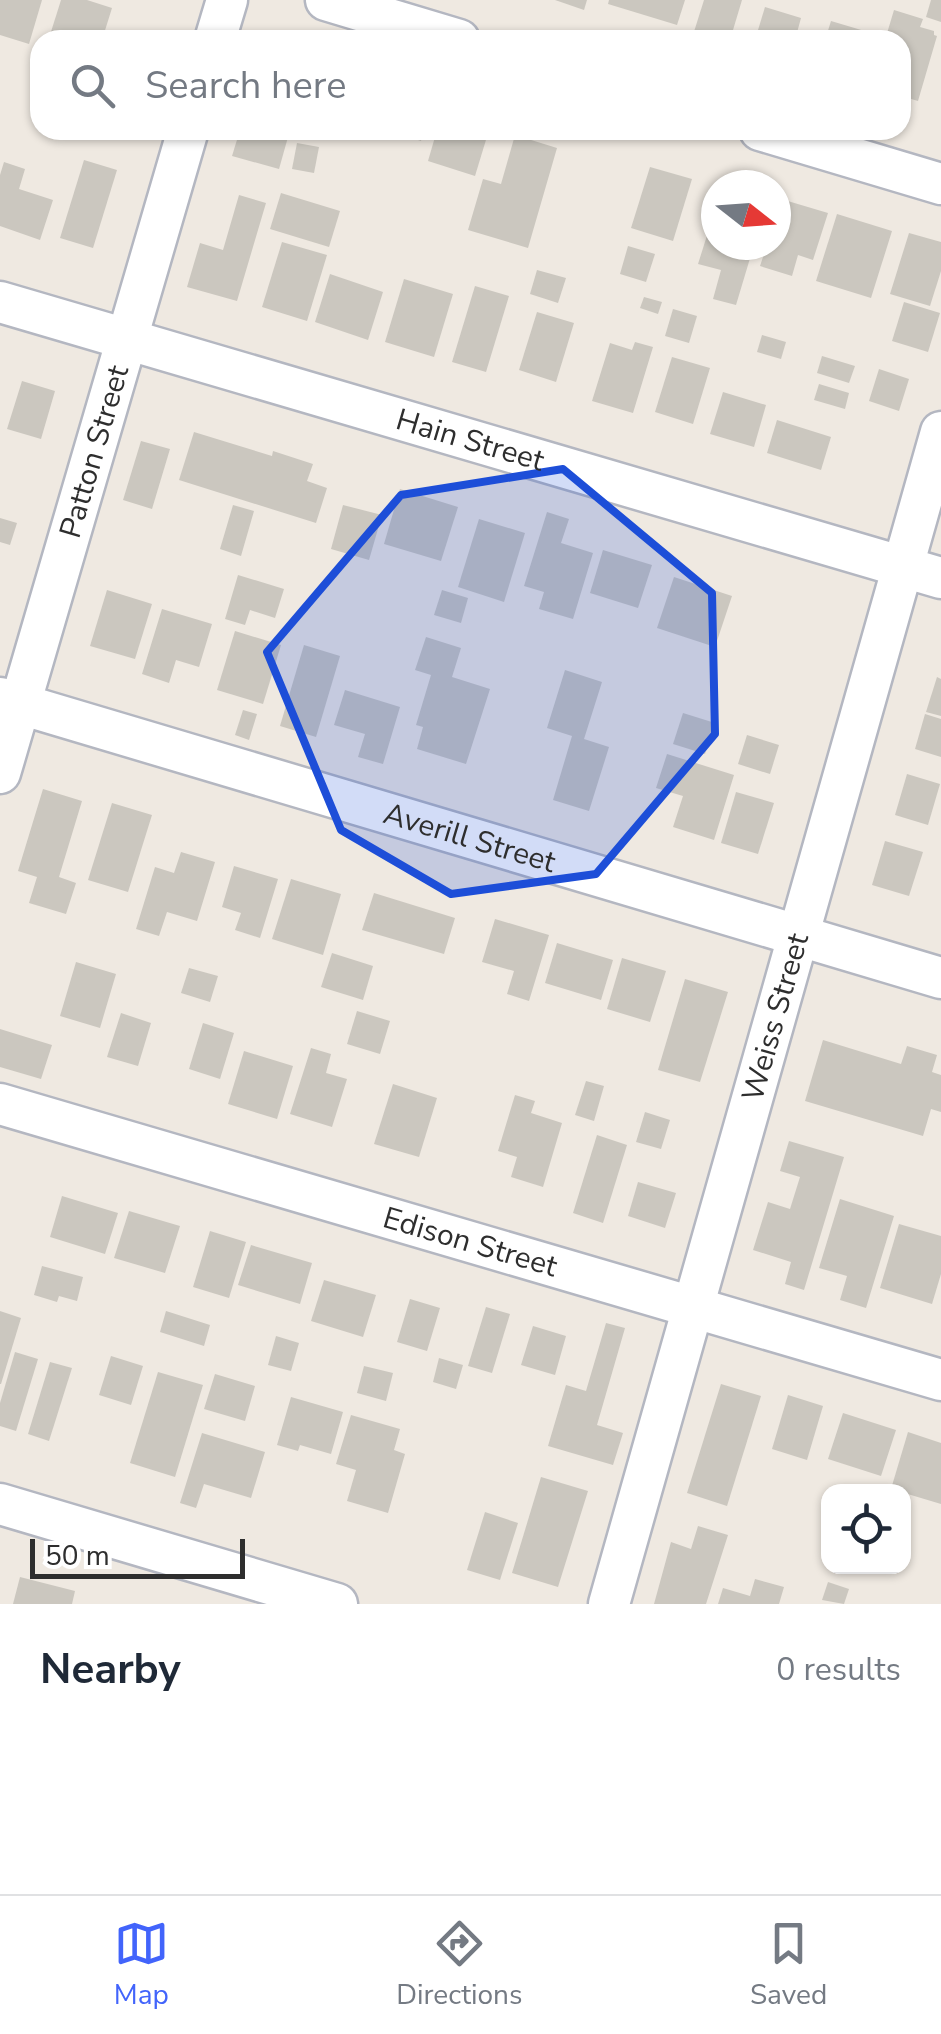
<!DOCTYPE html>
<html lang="en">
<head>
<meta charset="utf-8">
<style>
  :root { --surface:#fff; --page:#f2f2f3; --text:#1f2937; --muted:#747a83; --line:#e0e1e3; --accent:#4264fb }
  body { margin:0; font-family:"Nunito Sans",sans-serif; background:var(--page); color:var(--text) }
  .controls { position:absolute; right:30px; bottom:30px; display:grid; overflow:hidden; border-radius:20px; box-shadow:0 2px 8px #0004 }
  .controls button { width:90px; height:90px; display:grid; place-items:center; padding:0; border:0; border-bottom:2px solid var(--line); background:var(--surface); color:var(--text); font:50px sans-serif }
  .compass { position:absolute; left:701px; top:170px; width:90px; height:90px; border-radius:50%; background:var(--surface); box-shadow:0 2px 8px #0004; rotate:107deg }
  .scale { position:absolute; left:30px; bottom:25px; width:215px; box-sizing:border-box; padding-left:10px; border:5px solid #2e2e2e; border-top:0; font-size:28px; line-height:35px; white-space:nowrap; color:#2e2e2e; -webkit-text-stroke:8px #fff; paint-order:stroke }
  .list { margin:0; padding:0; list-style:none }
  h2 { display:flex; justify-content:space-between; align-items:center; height:130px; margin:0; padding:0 40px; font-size:42px }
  h2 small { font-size:32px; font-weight:400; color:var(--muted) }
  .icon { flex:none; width:55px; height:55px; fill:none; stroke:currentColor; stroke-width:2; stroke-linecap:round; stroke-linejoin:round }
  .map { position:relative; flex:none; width:941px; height:1604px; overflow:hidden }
  .search { position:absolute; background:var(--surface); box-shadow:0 2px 8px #0004; left:30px; right:30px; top:30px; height:110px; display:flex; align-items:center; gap:25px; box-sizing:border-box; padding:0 35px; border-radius:30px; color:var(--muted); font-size:38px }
  .sheet { height:290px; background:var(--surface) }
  nav { display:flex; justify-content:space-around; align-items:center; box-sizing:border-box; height:140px; border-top:2px solid var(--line); background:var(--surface); font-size:28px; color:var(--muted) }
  nav a { display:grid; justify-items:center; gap:5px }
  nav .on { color:var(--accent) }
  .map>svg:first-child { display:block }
  .building { fill:#cbc7bf }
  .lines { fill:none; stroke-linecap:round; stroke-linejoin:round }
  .minor-casing { stroke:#b4b7c1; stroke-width:45 }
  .minor { stroke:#fff; stroke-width:40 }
  .marked { fill:#1d4ed8; fill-opacity:0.2; stroke:#1d4ed8; stroke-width:8; stroke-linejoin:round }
  .labels { text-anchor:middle; stroke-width:9; stroke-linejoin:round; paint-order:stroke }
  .street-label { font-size:30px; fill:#2e2e2e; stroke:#fff }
</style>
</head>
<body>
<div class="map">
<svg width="941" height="1604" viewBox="0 0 941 1604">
  <rect width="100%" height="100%" fill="#efe9e1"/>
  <g class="building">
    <path d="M 0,0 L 42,0 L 29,44 L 0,35 Z"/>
    <path d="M 61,0 L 87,0 L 112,8 L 102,40 L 65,40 L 50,35 Z"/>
    <path d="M 555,0 L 587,0 L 584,10 Z"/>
    <path d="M 609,0 L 685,0 L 677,25 L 608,4 Z"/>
    <path d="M 704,0 L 742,0 L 730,40 L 692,38 Z"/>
    <path d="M 931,0 L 941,0 L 941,22 L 926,17 Z"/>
    <path d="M 765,7 L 801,18 L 795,40 L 755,40 Z"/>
    <path d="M 894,10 L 923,19 L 920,27 L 934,31 L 934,35 L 937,36 L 918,101 L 901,96 L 901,40 L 885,40 Z"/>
    <path d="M 831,21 L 868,32 L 866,40 L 825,40 Z"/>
    <path d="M 240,130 L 290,130 L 279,169 L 232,156 Z"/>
    <path d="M 388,130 L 424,130 L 421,141 Z"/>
    <path d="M 437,130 L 489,130 L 475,176 L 428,161 Z"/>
    <path d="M 515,135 L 557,148 L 528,248 L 468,230 L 483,179 L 501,184 Z"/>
    <path d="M 297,143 L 319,147 L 314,173 L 292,169 Z"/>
    <path d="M 84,160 L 117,170 L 93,248 L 60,238 Z"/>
    <path d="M 4,162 L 25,169 L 19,189 L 53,200 L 40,240 L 0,226 L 0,175 Z"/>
    <path d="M 650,167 L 692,179 L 673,241 L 631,228 Z"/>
    <path d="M 281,193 L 340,211 L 329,247 L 270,229 Z"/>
    <path d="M 239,195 L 266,203 L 237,301 L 187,287 L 200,243 L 223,250 Z"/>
    <path d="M 781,199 L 828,213 L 813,260 L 798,255 L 792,276 L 760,266 L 767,245 L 776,245 L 776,215 Z"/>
    <path d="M 716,207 L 716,245 L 754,245 L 736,305 L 713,299 L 721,270 L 698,264 Z"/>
    <path d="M 837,214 L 892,231 L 871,298 L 816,281 Z"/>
    <path d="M 909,233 L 941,242 L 941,271 L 930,306 L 890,294 Z"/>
    <path d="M 282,242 L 327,255 L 307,321 L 262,307 Z"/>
    <path d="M 628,246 L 655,254 L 646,282 L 620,274 Z"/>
    <path d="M 537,270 L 566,278 L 558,303 L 530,294 Z"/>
    <path d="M 330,274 L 383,292 L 368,340 L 315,322 Z"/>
    <path d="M 404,279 L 453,294 L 434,357 L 385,342 Z"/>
    <path d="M 475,286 L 509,296 L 486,372 L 452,362 Z"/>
    <path d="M 644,297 L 662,302 L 658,314 L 640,308 Z"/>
    <path d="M 904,302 L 940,313 L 928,352 L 892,341 Z"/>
    <path d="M 673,309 L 697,316 L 689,343 L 665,336 Z"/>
    <path d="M 537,312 L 574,323 L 556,382 L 519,370 Z"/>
    <path d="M 762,335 L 786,342 L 781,359 L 757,352 Z"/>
    <path d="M 635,342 L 653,347 L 633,413 L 592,401 L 610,343 L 632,350 Z"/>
    <path d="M 822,356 L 855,366 L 849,383 L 817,373 Z"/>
    <path d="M 672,357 L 710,368 L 693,424 L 655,412 Z"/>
    <path d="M 879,369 L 909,379 L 899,411 L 869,401 Z"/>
    <path d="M 22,381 L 55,391 L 41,439 L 7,429 Z"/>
    <path d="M 819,384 L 849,393 L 845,409 L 814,400 Z"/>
    <path d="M 723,392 L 766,405 L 754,447 L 710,434 Z"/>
    <path d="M 777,420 L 831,437 L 821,470 L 767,453 Z"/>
    <path d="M 194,432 L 272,456 L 273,451 L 313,464 L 307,481 L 327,488 L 316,523 L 179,480 Z"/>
    <path d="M 141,441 L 170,449 L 152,509 L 123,500 Z"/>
    <path d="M 400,489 L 458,507 L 441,561 L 384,544 Z"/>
    <path d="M 233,505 L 254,511 L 241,556 L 220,549 Z"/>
    <path d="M 343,505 L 382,515 L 369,560 L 331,549 Z"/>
    <path d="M 547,512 L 569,519 L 561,543 L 593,553 L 573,619 L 539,609 L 544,592 L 524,586 Z"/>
    <path d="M 0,518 L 17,523 L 10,545 L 0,542 Z"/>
    <path d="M 479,519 L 525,533 L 504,602 L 458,587 Z"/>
    <path d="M 603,550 L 652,565 L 638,608 L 590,593 Z"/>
    <path d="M 238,575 L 284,589 L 275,618 L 250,610 L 245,625 L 225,619 Z"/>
    <path d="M 674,577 L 732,596 L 715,647 L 657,628 Z"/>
    <path d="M 107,590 L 152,604 L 135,659 L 90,646 Z"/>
    <path d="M 442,590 L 468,598 L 461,623 L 434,615 Z"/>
    <path d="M 162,609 L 212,624 L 199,667 L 176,660 L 169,683 L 142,674 Z"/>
    <path d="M 235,631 L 281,645 L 263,704 L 217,690 Z"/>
    <path d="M 426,637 L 461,648 L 452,677 L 490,689 L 466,764 L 417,749 L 423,727 L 416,725 L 431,675 L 415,670 Z"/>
    <path d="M 304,645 L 340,656 L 316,737 L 280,726 Z"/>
    <path d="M 565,670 L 602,682 L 584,739 L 609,747 L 589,811 L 553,800 L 572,736 L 547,728 Z"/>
    <path d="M 937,677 L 941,679 L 941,716 L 926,712 Z"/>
    <path d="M 345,690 L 400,707 L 383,764 L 358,757 L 365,734 L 334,725 Z"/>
    <path d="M 243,710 L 257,714 L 249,740 L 235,735 Z"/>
    <path d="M 683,713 L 715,723 L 705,754 L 673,744 Z"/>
    <path d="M 925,714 L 941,719 L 941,757 L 915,749 Z"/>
    <path d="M 747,735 L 779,745 L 770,774 L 738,764 Z"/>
    <path d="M 667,754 L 734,775 L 714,840 L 673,827 L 683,796 L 656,788 Z"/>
    <path d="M 907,774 L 940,784 L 928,825 L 895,815 Z"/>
    <path d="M 43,789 L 82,801 L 59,877 L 76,883 L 66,914 L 29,903 L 37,877 L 18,871 Z"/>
    <path d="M 736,792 L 774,803 L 758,854 L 721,843 Z"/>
    <path d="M 112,803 L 152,815 L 128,892 L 88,880 Z"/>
    <path d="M 885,841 L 923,852 L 909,896 L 872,885 Z"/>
    <path d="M 181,852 L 215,862 L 197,921 L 167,912 L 159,936 L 136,929 L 155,867 L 174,873 Z"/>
    <path d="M 234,866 L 278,879 L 260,938 L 235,930 L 241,913 L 222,907 Z"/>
    <path d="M 291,879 L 341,894 L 323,955 L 272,939 Z"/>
    <path d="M 374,893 L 455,918 L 444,954 L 362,930 Z"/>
    <path d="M 495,919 L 549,935 L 529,1001 L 507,994 L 514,971 L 482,962 Z"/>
    <path d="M 557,943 L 613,960 L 601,1000 L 545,983 Z"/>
    <path d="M 332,953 L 373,966 L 363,1000 L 321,987 Z"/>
    <path d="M 622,958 L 666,971 L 650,1022 L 607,1009 Z"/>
    <path d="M 76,962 L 116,974 L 100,1028 L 60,1016 Z"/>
    <path d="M 189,968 L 218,976 L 210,1002 L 181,993 Z"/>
    <path d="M 685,979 L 728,992 L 700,1082 L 658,1070 Z"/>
    <path d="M 357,1011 L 390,1021 L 380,1054 L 347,1044 Z"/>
    <path d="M 121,1013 L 151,1023 L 138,1066 L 107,1057 Z"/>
    <path d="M 203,1023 L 234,1033 L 220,1079 L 189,1069 Z"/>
    <path d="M 0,1029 L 52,1045 L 41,1079 L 0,1067 Z"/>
    <path d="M 823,1040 L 901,1064 L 907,1046 L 937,1055 L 932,1072 L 941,1075 L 941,1112 L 931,1109 L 923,1136 L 805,1101 Z"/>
    <path d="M 311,1048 L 331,1054 L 326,1073 L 347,1079 L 332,1127 L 290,1114 Z"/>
    <path d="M 244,1051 L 293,1066 L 277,1119 L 228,1104 Z"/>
    <path d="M 586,1081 L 604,1086 L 594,1121 L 575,1115 Z"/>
    <path d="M 393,1084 L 437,1098 L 419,1157 L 374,1144 Z"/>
    <path d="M 515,1095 L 535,1101 L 531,1113 L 562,1123 L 543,1187 L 511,1177 L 517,1157 L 498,1151 Z"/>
    <path d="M 645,1112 L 670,1120 L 661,1149 L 636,1142 Z"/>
    <path d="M 597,1135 L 627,1145 L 603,1223 L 573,1213 Z"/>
    <path d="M 789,1141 L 844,1157 L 804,1290 L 785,1284 L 791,1262 L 753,1250 L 768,1202 L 790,1209 L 800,1177 L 780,1171 Z"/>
    <path d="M 638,1182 L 676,1193 L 665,1228 L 628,1216 Z"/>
    <path d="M 62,1196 L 118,1213 L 105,1254 L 50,1237 Z"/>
    <path d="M 840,1199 L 894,1216 L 866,1308 L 840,1300 L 847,1276 L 819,1268 Z"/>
    <path d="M 129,1211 L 180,1226 L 165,1273 L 114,1258 Z"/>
    <path d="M 899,1224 L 941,1236 L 941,1274 L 932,1304 L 880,1288 Z"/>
    <path d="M 210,1231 L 246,1242 L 229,1298 L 193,1287 Z"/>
    <path d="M 251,1245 L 312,1263 L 300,1304 L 238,1285 Z"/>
    <path d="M 42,1266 L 83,1277 L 77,1301 L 59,1296 L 57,1302 L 34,1295 Z"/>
    <path d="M 324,1280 L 376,1295 L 363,1337 L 311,1321 Z"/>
    <path d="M 410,1299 L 440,1308 L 427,1351 L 397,1342 Z"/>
    <path d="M 486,1307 L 510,1314 L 492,1373 L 468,1366 Z"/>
    <path d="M 0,1311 L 21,1318 L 1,1384 L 0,1384 Z"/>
    <path d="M 166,1311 L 210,1325 L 204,1346 L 160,1332 Z"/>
    <path d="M 606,1323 L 625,1328 L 597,1425 L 623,1433 L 613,1465 L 548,1446 L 566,1385 L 586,1391 Z"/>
    <path d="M 533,1326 L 566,1336 L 555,1375 L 521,1365 Z"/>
    <path d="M 276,1336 L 299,1343 L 291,1371 L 268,1365 Z"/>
    <path d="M 15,1352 L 38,1359 L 16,1431 L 0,1426 L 0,1403 Z"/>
    <path d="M 111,1356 L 143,1366 L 131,1405 L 99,1395 Z"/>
    <path d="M 439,1358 L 463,1365 L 456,1389 L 433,1382 Z"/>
    <path d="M 50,1362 L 72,1368 L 49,1441 L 28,1434 Z"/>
    <path d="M 364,1366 L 393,1373 L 386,1401 L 357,1393 Z"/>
    <path d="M 158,1372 L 203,1385 L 175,1477 L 130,1463 Z"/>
    <path d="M 215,1374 L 255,1386 L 245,1421 L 204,1409 Z"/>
    <path d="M 721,1384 L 761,1396 L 727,1506 L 687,1493 Z"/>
    <path d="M 788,1395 L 823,1406 L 807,1460 L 772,1449 Z"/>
    <path d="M 291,1397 L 343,1412 L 331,1454 L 300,1445 L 298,1451 L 277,1445 Z"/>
    <path d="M 843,1413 L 896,1430 L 881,1476 L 828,1459 Z"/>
    <path d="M 351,1415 L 400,1429 L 394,1450 L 405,1454 L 388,1513 L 347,1501 L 356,1470 L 336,1464 Z"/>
    <path d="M 908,1432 L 941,1443 L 941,1504 L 891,1489 Z"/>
    <path d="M 202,1433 L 265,1452 L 251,1498 L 204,1484 L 196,1508 L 180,1503 Z"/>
    <path d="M 541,1477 L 588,1491 L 558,1587 L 512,1573 Z"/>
    <path d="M 485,1512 L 518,1523 L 500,1580 L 467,1570 Z"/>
    <path d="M 698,1526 L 728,1535 L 706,1604 L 654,1604 L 671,1542 L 691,1549 Z"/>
    <path d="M 20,1577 L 75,1591 L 72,1604 L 13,1604 Z"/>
    <path d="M 755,1579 L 784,1587 L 779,1604 L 718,1604 L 723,1588 L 750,1596 Z"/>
    <path d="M 828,1582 L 849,1589 L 844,1604 L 822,1600 Z"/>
  </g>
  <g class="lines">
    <defs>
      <g id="minor">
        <path d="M 326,0 L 459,40"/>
        <path d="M 215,40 L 227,0"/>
        <path d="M 760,130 L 941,184"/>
        <path id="s1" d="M 0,302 L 941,578"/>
        <path id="s2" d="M 0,698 L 941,978"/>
        <path id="s3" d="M 0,773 L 188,130"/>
        <path id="s4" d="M 0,1104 L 941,1380"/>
        <path d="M 0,1504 L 337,1604"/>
        <path id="s5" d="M 609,1604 L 941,432"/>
      </g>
    </defs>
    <use href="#minor" class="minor-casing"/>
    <use href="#minor" class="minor"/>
  </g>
  <path class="marked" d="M 563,469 L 712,593 L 715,734 L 596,874 L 451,894 L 341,830 L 267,652 L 401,495 Z"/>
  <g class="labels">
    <g class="street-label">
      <text dy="10" stroke="none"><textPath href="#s1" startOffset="490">Hain Street</textPath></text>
      <text dy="10" stroke="none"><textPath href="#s3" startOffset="335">Patton Street</textPath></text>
      <text dy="10" stroke="none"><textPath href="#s2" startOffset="490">Averill Street</textPath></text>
      <text dy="10" stroke="none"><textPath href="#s5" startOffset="610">Weiss Street</textPath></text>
      <text dy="10" stroke="none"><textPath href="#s4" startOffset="490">Edison Street</textPath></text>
    </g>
  </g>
</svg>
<div class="controls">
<button><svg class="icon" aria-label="locate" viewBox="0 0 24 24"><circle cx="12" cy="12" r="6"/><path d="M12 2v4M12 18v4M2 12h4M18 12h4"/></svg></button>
</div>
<svg class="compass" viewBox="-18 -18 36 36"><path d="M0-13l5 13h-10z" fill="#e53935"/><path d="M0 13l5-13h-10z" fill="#747a83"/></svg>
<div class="scale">50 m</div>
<div class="search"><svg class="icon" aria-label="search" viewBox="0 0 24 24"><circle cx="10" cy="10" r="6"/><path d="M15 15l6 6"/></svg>Search here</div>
</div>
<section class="sheet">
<h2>Nearby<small>0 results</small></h2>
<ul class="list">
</ul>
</section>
<nav>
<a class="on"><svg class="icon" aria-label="map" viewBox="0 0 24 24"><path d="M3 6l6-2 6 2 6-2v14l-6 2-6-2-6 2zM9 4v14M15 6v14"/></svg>Map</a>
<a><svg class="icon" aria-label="directions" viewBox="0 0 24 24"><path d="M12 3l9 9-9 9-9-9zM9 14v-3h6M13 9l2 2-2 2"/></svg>Directions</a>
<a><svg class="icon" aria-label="saved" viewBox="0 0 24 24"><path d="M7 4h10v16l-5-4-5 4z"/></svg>Saved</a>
</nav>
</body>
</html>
